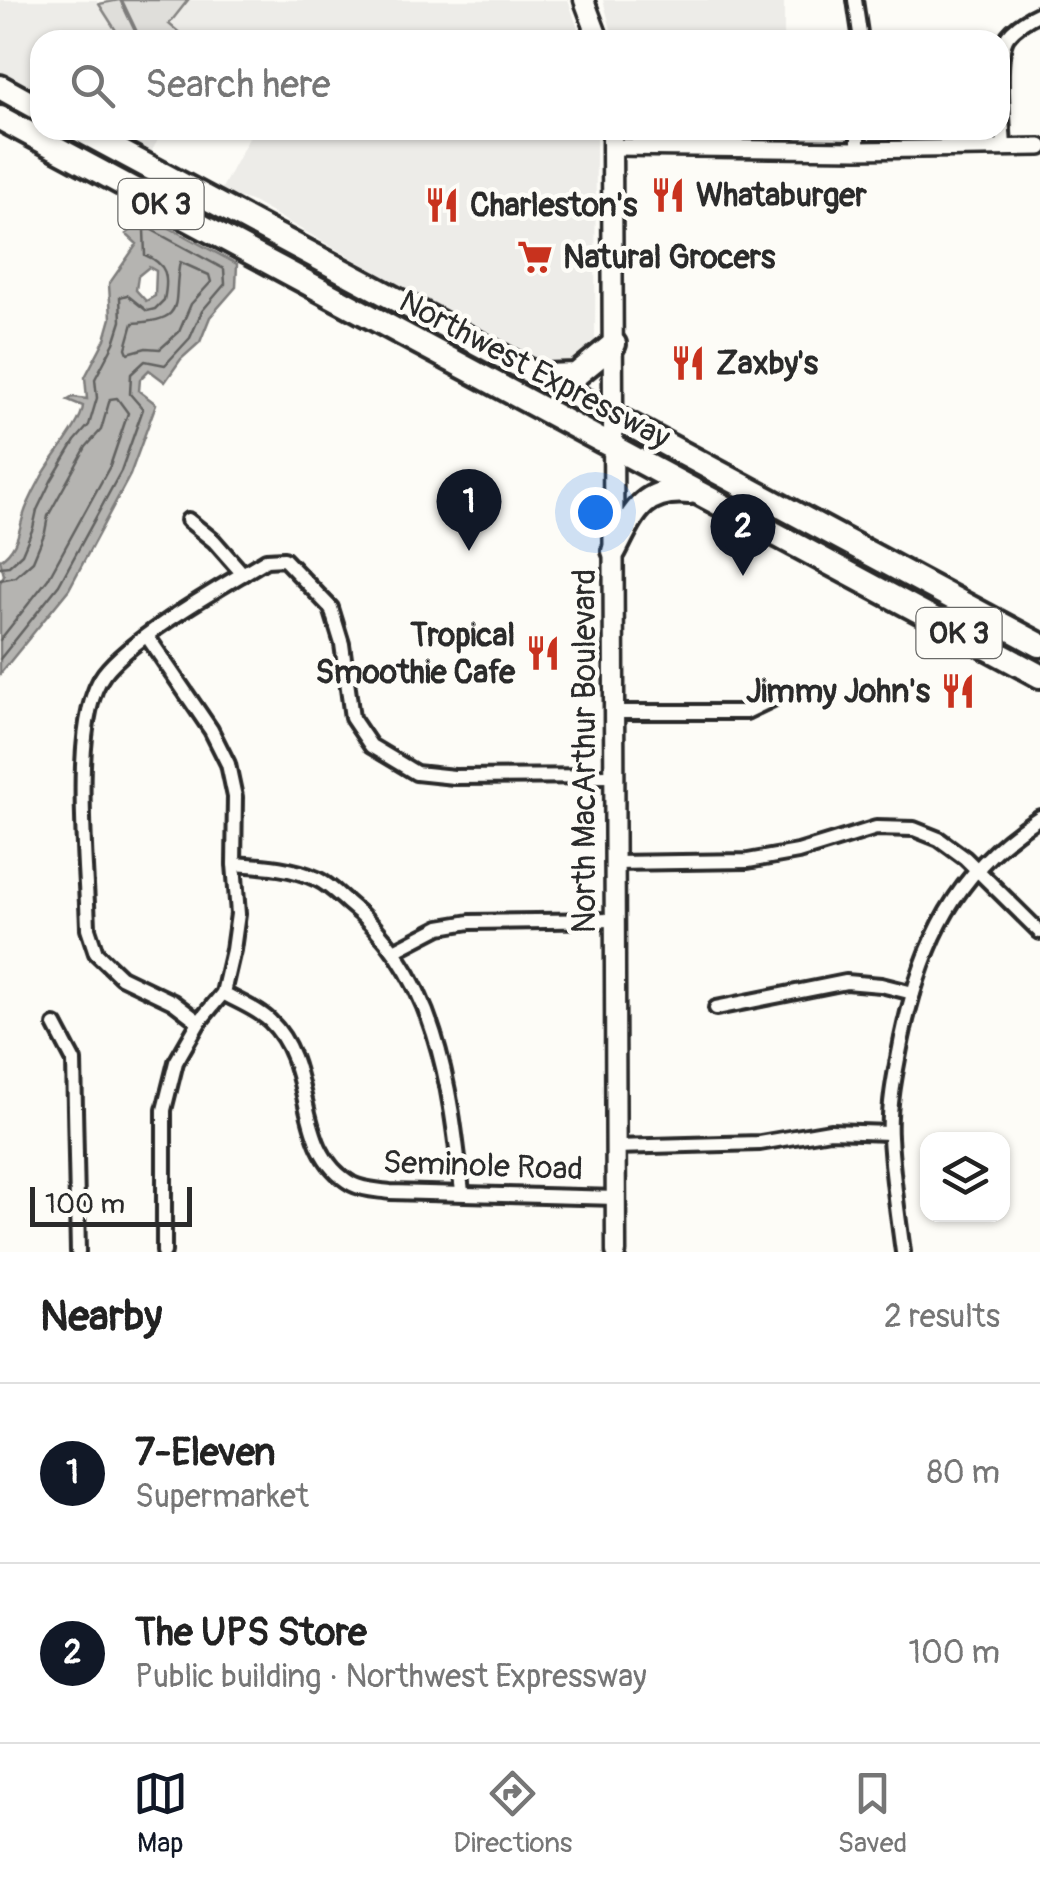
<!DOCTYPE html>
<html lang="en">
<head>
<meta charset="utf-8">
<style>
  :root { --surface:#fff; --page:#f6f6f6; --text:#222; --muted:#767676; --line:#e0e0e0; --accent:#111827 }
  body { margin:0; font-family:Pangolin,sans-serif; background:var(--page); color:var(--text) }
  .controls { position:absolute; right:30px; bottom:30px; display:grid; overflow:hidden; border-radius:20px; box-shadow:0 2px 8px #0004 }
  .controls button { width:90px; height:90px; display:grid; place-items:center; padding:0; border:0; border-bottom:2px solid var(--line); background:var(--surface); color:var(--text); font:50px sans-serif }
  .scale { position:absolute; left:30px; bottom:25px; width:162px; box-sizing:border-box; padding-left:10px; border:5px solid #2b2b2b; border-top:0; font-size:28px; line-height:35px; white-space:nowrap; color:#2b2b2b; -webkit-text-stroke:8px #fdfcf7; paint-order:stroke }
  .you { position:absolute; left:595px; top:512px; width:35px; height:35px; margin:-25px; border:8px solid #fff; border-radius:50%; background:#1a73e8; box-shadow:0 0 0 15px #1a73e833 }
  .badge { display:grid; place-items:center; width:65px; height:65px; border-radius:50%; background:var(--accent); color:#fff; font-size:32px; font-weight:700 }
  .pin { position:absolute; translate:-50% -82px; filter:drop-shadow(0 2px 5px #0008) }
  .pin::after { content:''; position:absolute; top:52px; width:35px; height:30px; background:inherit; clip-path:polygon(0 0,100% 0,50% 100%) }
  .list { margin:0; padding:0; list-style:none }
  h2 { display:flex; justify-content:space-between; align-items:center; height:130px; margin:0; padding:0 40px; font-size:42px }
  h2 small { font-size:32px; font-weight:400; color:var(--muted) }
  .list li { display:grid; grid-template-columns:65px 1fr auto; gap:30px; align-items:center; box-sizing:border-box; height:180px; padding:0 40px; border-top:2px solid var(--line) }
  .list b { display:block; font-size:38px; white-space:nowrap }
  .list p { margin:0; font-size:32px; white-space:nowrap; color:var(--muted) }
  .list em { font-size:32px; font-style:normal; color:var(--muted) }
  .icon { flex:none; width:55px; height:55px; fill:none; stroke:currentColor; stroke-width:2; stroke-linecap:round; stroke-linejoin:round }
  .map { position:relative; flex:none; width:1040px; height:1252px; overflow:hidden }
  .search { position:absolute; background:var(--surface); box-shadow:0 2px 8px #0004; left:30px; right:30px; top:30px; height:110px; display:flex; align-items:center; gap:25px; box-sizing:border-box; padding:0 35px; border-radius:30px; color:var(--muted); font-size:38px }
  .sheet { height:490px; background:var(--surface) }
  nav { display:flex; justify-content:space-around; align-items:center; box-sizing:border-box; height:140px; border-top:2px solid var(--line); background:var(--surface); font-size:28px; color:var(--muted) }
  nav a { display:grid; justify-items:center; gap:5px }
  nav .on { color:var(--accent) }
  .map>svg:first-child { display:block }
  .built { fill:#edece8 }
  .green { fill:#dfdeda; stroke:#858482; stroke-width:2.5 }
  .water { fill:#b5b4b1; stroke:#7e7d7b; stroke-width:2.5; fill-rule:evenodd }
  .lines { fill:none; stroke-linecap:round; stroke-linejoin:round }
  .shore { stroke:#626261; stroke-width:2.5 }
  .stream { stroke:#7e7d7b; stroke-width:4 }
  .minor-casing { stroke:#2b2b2b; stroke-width:20 }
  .tertiary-casing { stroke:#2b2b2b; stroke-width:22 }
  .secondary-casing { stroke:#2b2b2b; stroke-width:25 }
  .trunk-casing { stroke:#2b2b2b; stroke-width:30 }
  .minor { stroke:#fdfcf7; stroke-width:12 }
  .tertiary { stroke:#fdfcf7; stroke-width:15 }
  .secondary { stroke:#fdfcf7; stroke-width:18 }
  .trunk { stroke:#fdfcf7; stroke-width:22 }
  .labels { text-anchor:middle; stroke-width:9; stroke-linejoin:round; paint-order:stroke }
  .shield { fill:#fdfcf7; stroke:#6a6a68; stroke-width:2.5 }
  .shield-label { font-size:30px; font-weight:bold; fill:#2b2b2b }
  .poi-label { font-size:32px; font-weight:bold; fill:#2b2b2b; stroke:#fdfcf7; text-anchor:start }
  .street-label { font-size:32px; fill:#2b2b2b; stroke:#fdfcf7 }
</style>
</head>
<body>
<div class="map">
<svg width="1040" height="1252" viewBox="0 0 1040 1252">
  <rect width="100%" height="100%" fill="#fdfcf7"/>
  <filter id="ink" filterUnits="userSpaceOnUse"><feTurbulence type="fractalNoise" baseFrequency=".01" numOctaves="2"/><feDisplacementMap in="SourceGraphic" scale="20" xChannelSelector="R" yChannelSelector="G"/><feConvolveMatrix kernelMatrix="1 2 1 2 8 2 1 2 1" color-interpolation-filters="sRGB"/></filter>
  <g filter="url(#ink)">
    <g class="built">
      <path d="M 0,0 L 96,0 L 122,40 L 40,40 L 40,94 L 0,75 Z"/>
      <path d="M 188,0 L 568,0 L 582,40 L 188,40 L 169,24 Z"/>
      <path d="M 603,0 L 784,0 L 784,40 L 614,40 Z"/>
      <path d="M 106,130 L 157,130 L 159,138 L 150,154 Z"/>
      <path d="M 253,130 L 596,130 L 595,346 L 582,366 L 553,369 L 538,363 L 251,201 L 220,192 Z"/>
    </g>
    <path class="green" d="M 119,0 L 188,0 L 169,24 L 188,40 L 122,40 L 99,4 Z"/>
    <path class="water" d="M 134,209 L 237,264 L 236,287 L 210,317 L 200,342 L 181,359 L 165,382 L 149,370 L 140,379 L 139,391 L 156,404 L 130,475 L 69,589 L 0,674 L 0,583 L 4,575 L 0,560 C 21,546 18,526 27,506 C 31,497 36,487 41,478 C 50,460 82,424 83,406 L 68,400 L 73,397 L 87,399 L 85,377 L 105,339 L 111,318 L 109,284 L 137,244 L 126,234 L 134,228 ZM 149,267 L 156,271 L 155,296 L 146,301 L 136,290 L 138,276 Z"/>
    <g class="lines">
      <g class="shore">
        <path d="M 180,262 L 209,275 L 211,282 L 191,304 L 179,332 L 160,349 L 146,348 L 128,353 L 126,348 L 133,323 C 190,320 171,303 180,262 Z"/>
        <path d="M 0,567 L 9,566 L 22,554 L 33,528 L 37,510 L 51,481 L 75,441 L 89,425 L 97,398 L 95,379 L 114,343 L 121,321 L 120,297 L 127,295 L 147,311 L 155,309 L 164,300 C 169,276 167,264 145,255 L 144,230 L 150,229 L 224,269 L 225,284 L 202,311 L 190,338 L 165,365 L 145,361 L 131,374 L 130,394 L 143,409 L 121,471 L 59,585 L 0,659"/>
        <path d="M 0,580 L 15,577 L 33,561 L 45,532 L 48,516 L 86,447 L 101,430 L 110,399 L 117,398 L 128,413 L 110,466 L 48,579 L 0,640"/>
      </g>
      <g class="stream">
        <path d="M 121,0 L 140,40"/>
        <path d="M 183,130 L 185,132"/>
      </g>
      <defs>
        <g id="minor">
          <path d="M 855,0 L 861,40"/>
          <path d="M 1004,147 C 1003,123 995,54 1008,36 C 1016,26 1029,18 1040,13"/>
          <path d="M 858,150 L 858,130"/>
          <path d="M 188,520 L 214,541 L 243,574"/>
          <path d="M 147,636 L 211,730 L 228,764 L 235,797 L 234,864 L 238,914 L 233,950 L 223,993 L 199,1022 L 176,1062 L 164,1110 L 164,1252"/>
          <path d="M 614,712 L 746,712 L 777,697"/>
          <path d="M 614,863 L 748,861 L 798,852 L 876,828 L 914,829 L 939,839 L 965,858 L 1040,932"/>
          <path d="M 234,864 C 263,866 290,867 317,879 C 328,884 338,894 347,902 C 437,973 450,1085 462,1192"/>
          <path d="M 394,951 L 440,927 L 470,922 L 614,920"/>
          <path d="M 223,993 C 237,1001 258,1009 270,1021 C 318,1067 292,1150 352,1184 C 363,1190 378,1190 390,1192 L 617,1198"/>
          <path d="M 716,1008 L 846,982 L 881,985 L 913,993"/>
          <path d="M 199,1022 L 173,1002 L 121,977 L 96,953 L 88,929 C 87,869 69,720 104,674 C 133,636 223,586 266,560 L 284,559 L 331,608 L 342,644 L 352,718 L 371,746 L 416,773 L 454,777 L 614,776"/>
          <path d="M 55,1025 L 74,1061 L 78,1252"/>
          <path d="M 615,1147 L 760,1143 L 830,1131 L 889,1133"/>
          <path d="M 903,1252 C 898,1214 892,1175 890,1137 C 888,1105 896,1069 902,1038 C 922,943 955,870 1040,817"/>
        </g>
        <path id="tertiary" d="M 613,147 L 858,150 L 1040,147"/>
        <g id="secondary">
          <path d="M 584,0 L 599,40"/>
          <path d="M 612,130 L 616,1252"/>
        </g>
        <g id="trunk">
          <path d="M 0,87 L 40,109"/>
          <path d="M 0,118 L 1040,676"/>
          <path d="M 80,130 L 1040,645"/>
          <path d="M 544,376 L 576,375 L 614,344"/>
          <path d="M 614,551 C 633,514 642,487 690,492"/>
        </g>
      </defs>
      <use href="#minor" class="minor-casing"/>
      <use href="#tertiary" class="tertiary-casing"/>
      <use href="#secondary" class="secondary-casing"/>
      <use href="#trunk" class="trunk-casing"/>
      <use href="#minor" class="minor"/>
      <use href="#tertiary" class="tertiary"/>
      <use href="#secondary" class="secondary"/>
      <use href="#trunk" class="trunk"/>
    </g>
  </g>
  <defs>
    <symbol id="restaurant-bare" viewBox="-9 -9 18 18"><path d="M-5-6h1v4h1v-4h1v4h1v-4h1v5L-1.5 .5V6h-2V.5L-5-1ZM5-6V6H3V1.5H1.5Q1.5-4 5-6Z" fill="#c8321e" stroke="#fdfcf7" stroke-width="2.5" paint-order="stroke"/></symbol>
    <symbol id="supermarket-bare" viewBox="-9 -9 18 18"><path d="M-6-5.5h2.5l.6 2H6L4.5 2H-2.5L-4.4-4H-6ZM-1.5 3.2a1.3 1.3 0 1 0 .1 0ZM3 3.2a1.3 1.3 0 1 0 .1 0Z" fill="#c8321e" stroke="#fdfcf7" stroke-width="2.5" paint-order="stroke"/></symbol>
  </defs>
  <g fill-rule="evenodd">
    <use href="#restaurant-bare" x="643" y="170" width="50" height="50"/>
    <use href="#restaurant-bare" x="417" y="180" width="50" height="50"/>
    <use href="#supermarket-bare" x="510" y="232" width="50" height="50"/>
    <use href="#restaurant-bare" x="663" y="338" width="50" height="50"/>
    <use href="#restaurant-bare" x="518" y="628" width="50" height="50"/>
    <use href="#restaurant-bare" x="933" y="666" width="50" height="50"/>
  </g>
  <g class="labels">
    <g class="shield">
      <rect x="118.5" y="179" width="85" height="50" rx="8"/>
      <rect x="916.5" y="608" width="85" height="50" rx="8"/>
    </g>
    <g class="shield-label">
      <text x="161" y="214">OK 3</text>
      <text x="959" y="643">OK 3</text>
    </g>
    <g class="poi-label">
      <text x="696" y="206">Whataburger</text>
      <text x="470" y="216">Charleston's</text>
      <text x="563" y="268">Natural Grocers</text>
      <text x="716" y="374">Zaxby's</text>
      <text x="515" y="646" text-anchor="end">Tropical<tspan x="515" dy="37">Smoothie Cafe</tspan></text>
      <text x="930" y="702" text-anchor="end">Jimmy John's</text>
    </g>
    <g class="street-label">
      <text transform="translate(535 369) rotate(28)" y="11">Northwest Expressway</text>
      <text transform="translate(584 751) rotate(-90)" y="11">North MacArthur Boulevard</text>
      <text transform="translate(483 1165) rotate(2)" y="11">Seminole Road</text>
    </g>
  </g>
</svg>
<div class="controls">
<button><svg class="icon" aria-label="layers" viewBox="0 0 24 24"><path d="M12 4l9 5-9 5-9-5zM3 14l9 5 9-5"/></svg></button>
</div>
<div class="scale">100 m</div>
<div class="you"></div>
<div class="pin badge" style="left:469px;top:551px">1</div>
<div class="pin badge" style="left:743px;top:576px">2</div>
<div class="search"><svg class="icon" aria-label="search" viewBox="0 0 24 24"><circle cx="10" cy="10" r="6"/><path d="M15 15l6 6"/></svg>Search here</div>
</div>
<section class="sheet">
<h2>Nearby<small>2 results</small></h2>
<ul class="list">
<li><span class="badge">1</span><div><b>7-Eleven</b><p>Supermarket</p></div><em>80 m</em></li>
<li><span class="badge">2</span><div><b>The UPS Store</b><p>Public building · Northwest Expressway</p></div><em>100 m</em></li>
</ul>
</section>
<nav>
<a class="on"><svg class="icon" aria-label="map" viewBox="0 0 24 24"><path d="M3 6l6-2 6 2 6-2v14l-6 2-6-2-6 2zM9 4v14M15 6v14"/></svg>Map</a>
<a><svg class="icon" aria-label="directions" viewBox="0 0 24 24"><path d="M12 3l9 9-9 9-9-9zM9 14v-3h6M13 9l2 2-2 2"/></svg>Directions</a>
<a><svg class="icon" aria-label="saved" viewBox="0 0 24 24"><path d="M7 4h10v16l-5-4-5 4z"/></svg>Saved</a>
</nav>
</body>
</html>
